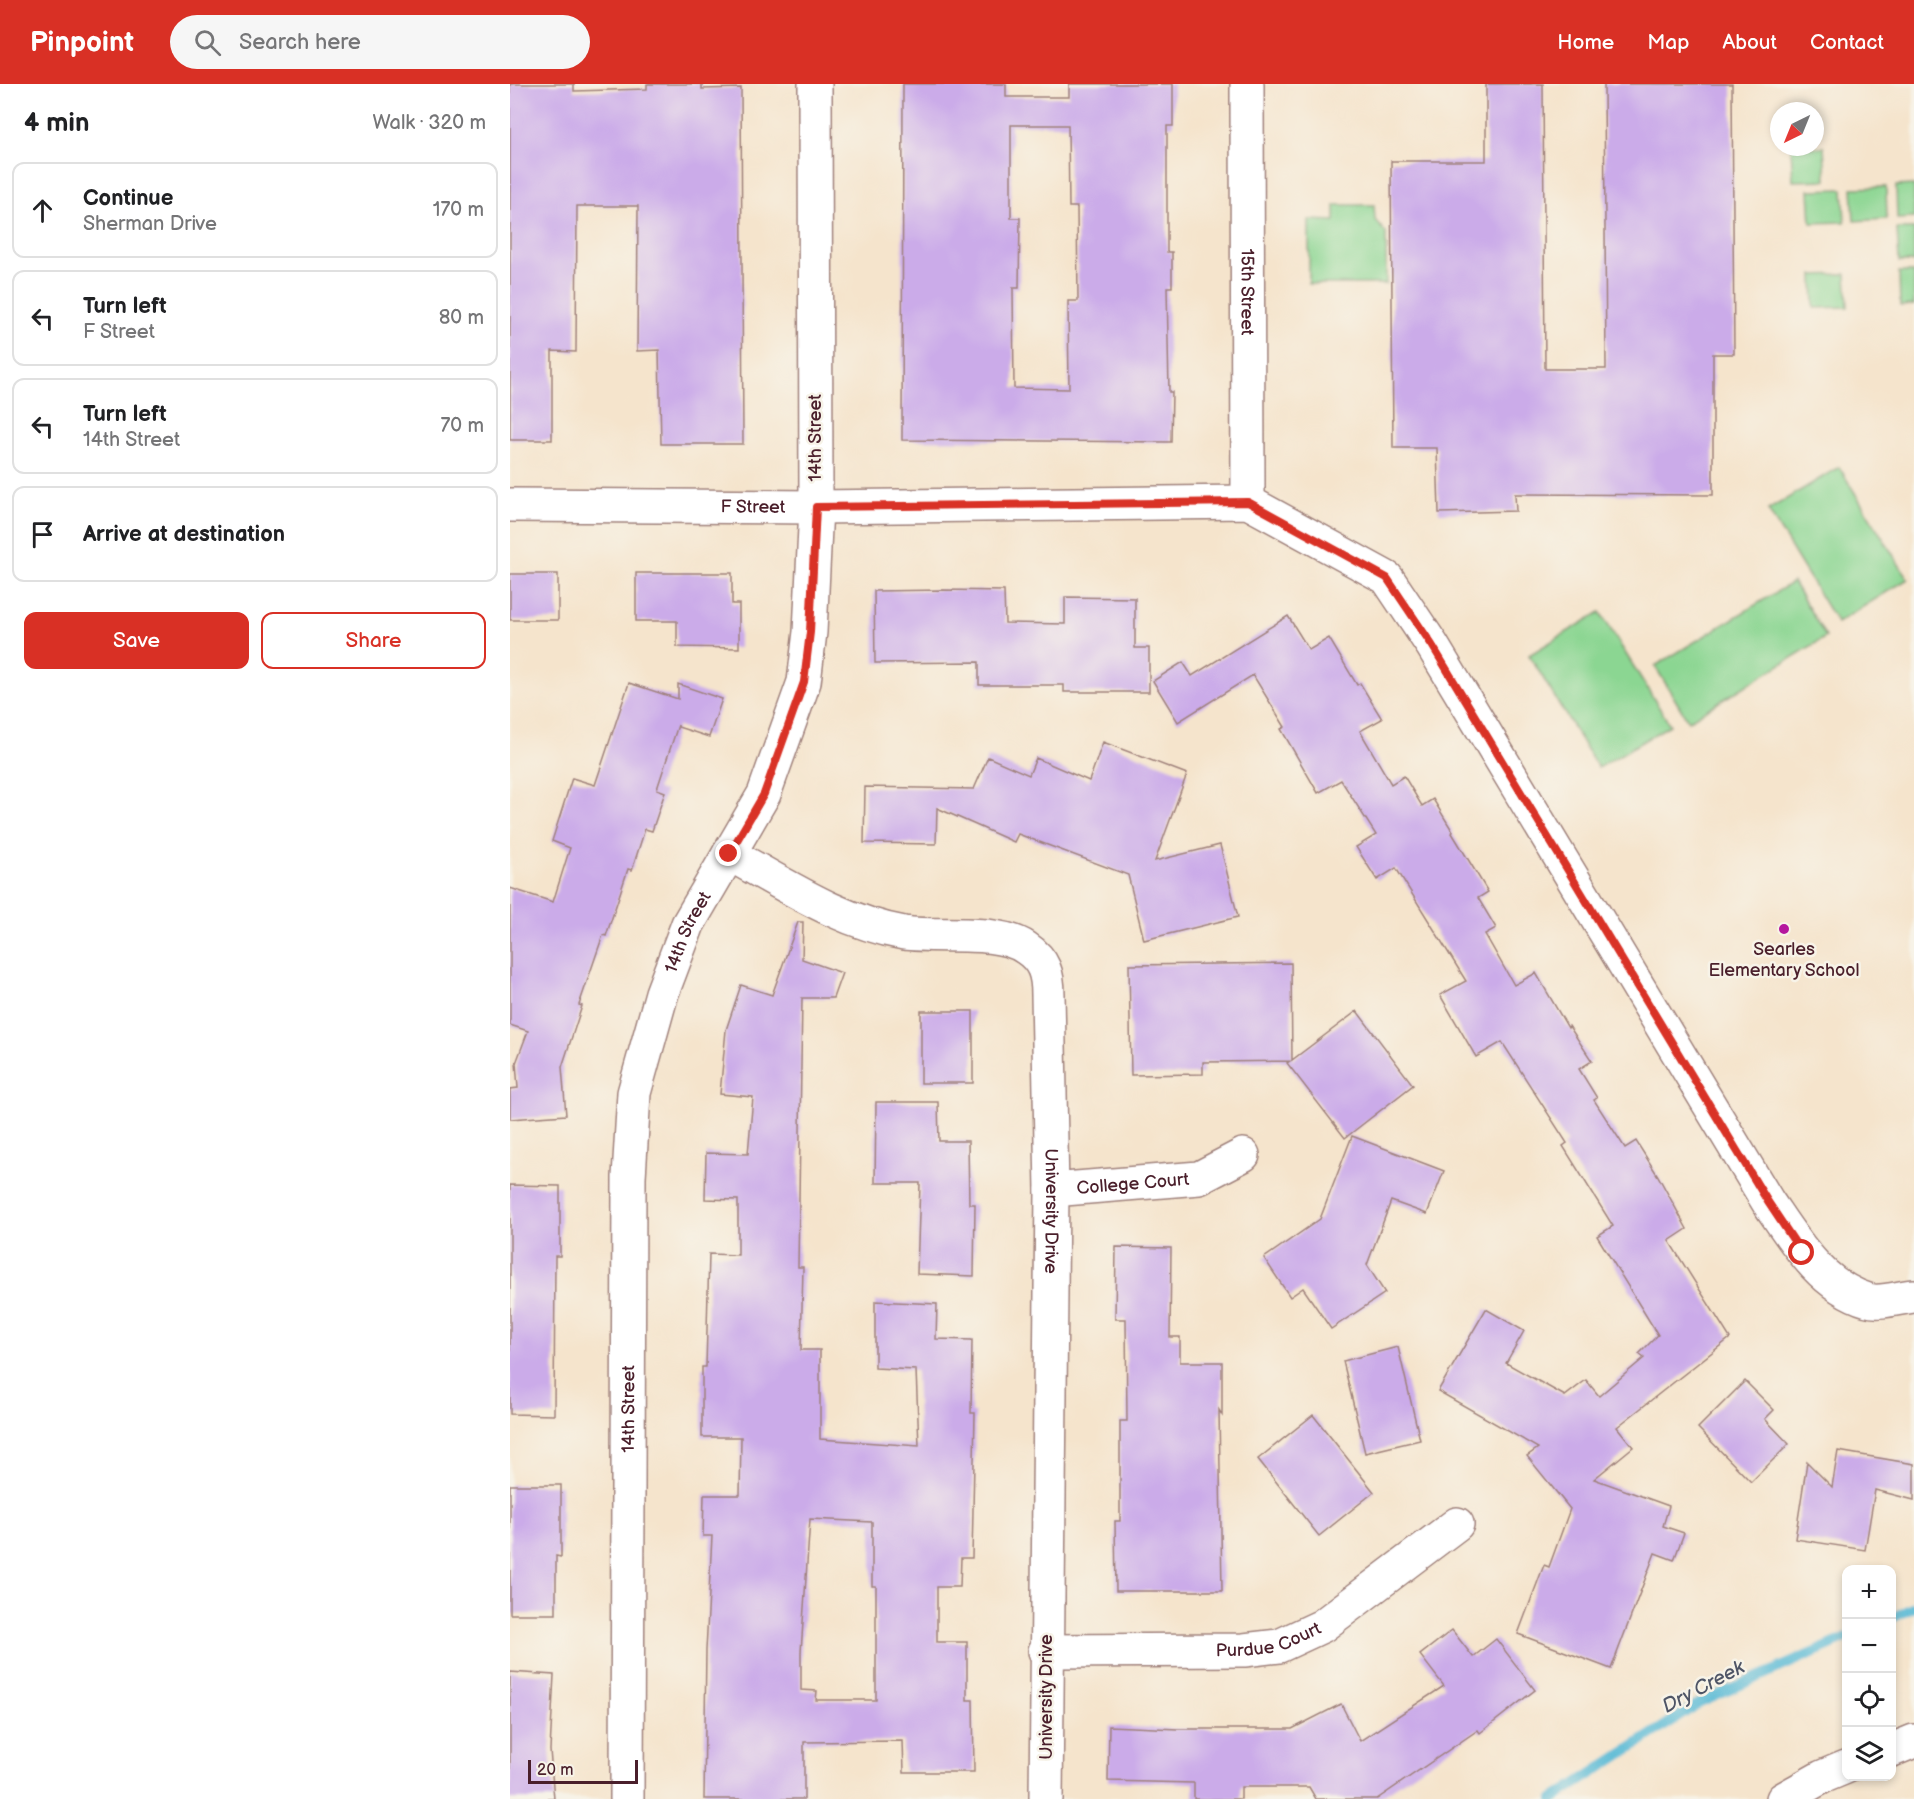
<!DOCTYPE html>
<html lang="en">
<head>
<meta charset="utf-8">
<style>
  :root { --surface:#fff; --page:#f6f6f6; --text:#202124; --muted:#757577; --line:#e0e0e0; --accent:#d93025 }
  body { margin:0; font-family:"Balsamiq Sans",sans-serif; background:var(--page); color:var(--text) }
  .controls { position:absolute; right:18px; bottom:18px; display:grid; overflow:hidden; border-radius:12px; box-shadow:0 3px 9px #0003 }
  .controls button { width:54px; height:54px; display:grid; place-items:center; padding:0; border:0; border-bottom:2px solid var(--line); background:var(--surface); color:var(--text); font:30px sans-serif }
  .compass { position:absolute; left:1260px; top:18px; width:54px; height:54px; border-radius:50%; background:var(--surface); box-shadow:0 3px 9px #0003; rotate:223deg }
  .scale { position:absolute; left:18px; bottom:15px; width:110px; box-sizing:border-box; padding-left:6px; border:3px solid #4a1f2b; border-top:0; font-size:16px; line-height:21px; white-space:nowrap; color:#4a1f2b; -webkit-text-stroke:4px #f7f3e8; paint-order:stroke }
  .stop { position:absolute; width:18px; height:18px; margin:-14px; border:4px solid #d93025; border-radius:50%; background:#fff }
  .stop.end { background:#d93025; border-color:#fff; box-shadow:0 2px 6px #0008 }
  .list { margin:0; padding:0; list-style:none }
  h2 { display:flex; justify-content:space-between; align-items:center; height:78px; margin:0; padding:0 24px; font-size:26px }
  h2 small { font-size:20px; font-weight:400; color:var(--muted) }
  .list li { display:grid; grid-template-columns:39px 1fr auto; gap:18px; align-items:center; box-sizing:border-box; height:96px; margin:0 12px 12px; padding:0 12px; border:2px solid var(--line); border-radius:12px }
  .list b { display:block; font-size:22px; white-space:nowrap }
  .list p { margin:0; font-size:20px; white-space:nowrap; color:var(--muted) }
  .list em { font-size:20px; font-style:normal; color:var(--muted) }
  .actions { display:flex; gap:12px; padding:18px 24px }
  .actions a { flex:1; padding:14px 0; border:2px solid var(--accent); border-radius:12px; text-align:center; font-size:21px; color:var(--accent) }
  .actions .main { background:var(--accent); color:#fff }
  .icon { flex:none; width:33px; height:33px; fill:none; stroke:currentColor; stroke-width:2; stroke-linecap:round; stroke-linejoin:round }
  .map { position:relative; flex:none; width:1404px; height:1715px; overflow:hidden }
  header { display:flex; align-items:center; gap:36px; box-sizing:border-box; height:84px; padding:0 30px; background:var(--accent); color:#fff }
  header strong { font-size:28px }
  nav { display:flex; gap:33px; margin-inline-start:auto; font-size:21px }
  .search { width:420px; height:54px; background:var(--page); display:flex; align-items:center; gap:15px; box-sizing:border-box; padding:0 21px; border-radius:33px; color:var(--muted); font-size:22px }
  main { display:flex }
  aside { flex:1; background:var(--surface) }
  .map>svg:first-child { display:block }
  .green { fill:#8bd692; stroke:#6a7a5e; stroke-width:1.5 }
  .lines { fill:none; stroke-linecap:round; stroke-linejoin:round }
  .stream { stroke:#57b9d5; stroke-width:10 }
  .building { fill:#cbabe9; fill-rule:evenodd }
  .minor-casing { stroke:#a0827c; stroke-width:36 }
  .minor { stroke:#fff; stroke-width:33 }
  .route { stroke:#d93025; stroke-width:8 }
  .poi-dot { fill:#b5179e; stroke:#f7f3e8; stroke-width:2 }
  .labels { text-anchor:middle; stroke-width:5; stroke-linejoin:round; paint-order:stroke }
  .street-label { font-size:18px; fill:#4a1f2b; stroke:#f7f3e8 }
  .poi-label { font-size:18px; fill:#4a1f2b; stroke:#f7f3e8 }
  .water-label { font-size:20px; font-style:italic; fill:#4f5566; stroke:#f7f3e8 }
</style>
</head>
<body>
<header>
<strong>Pinpoint</strong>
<div class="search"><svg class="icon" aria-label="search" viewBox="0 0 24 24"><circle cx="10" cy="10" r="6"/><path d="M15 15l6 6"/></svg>Search here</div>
<nav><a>Home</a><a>Map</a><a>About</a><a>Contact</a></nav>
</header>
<main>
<aside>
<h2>4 min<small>Walk · 320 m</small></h2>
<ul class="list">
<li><svg class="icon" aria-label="ahead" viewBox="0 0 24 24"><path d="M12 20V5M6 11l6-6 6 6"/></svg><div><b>Continue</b><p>Sherman Drive</p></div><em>170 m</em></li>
<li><svg class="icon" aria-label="left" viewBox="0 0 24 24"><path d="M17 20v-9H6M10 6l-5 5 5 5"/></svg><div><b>Turn left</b><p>F Street</p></div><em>80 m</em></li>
<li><svg class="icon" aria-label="left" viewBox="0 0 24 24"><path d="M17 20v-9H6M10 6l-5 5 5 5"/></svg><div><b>Turn left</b><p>14th Street</p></div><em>70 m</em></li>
<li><svg class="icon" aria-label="arrive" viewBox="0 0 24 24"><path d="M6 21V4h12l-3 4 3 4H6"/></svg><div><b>Arrive at destination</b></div></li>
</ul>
<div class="actions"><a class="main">Save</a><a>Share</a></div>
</aside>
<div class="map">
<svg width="1404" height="1715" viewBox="0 0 1404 1715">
  <rect width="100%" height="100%" fill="#f7f3e8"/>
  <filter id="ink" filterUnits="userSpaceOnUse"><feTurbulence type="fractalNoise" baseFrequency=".0167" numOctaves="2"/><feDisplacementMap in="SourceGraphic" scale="12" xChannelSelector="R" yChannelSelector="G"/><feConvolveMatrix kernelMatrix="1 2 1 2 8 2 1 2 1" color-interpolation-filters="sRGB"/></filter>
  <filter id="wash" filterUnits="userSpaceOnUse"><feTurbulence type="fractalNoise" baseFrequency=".008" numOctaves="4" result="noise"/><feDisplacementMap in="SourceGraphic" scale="24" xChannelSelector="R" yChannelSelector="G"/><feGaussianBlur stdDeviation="1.35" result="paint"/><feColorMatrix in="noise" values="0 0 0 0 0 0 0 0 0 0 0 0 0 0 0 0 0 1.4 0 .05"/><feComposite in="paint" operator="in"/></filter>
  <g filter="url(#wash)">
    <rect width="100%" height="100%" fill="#f5e4cc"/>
    <g class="green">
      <path d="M 1314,63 L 1316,96 L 1283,97 L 1281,64 Z"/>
      <path d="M 1404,101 L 1404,134 L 1387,135 L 1386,102 Z"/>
      <path d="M 1376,103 L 1377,135 L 1344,137 L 1342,104 Z"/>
      <path d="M 1333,105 L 1335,138 L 1301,139 L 1299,106 Z"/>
      <path d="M 825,121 L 864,121 L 865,136 L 876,149 L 876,200 L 799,200 L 799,136 L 825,137 Z"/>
      <path d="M 1387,145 L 1404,145 L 1404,178 L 1389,178 Z"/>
      <path d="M 1389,188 L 1404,188 L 1404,221 L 1390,222 Z"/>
      <path d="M 1336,190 L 1338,223 L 1304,224 L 1303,191 Z"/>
      <path d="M 1329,383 L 1398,495 L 1327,539 L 1258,426 Z"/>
      <path d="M 1283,498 L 1316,553 L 1178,637 L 1145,582 Z"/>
      <path d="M 1090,528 L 1160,641 L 1088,684 L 1019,571 Z"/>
    </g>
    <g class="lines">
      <g class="stream">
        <path d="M 1382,1534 L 1404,1523"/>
        <path d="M 1043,1715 L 1188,1620 L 1336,1554"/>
      </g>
    </g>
    <g id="blocks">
      <g class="building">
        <path d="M 0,0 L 64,0 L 64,7 L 137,5 L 137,0 L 192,0 L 192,5 L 231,4 L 233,360 L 151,360 L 149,266 L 127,267 L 128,122 L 67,122 L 66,268 L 42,267 L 42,356 L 0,356 Z"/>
        <path d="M 393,0 L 496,0 L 496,13 L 559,13 L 559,0 L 663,0 L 663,42 L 657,42 L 657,168 L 662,168 L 662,203 L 657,203 L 659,308 L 662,308 L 661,358 L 392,356 ZM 501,41 L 558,41 L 559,123 L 567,123 L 568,217 L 558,217 L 559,305 L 504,304 L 503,204 L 509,204 L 510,134 L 501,134 Z"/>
        <path d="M 976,0 L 1033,0 L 1035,285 L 1096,285 L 1094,0 L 1222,0 L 1224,270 L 1203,270 L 1203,411 L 1005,410 L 1006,427 L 929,429 L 927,364 L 883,364 L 881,77 L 976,77 Z"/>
        <path d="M 126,489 L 222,489 L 222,520 L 229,520 L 229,564 L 167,563 L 167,537 L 126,537 Z"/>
        <rect x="0" y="490" width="48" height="46"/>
        <path d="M 433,506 L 494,507 L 495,539 L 555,540 L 555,513 L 625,514 L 625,564 L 639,564 L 639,608 L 554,608 L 554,601 L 469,601 L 469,578 L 365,579 L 364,507 Z"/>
        <path d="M 778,532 L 799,566 L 819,554 L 847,601 L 850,599 L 872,635 L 850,647 L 881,700 L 894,692 L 912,722 L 923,715 L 943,748 L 942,749 L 978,808 L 968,814 L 986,844 L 975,850 L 1004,901 L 1026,889 L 1058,944 L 1059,942 L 1082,977 L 1069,985 L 1087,1014 L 1084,1016 L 1115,1064 L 1126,1057 L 1148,1092 L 1177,1145 L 1159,1157 L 1220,1254 L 1107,1343 L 1123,1363 L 1084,1395 L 1159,1422 L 1153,1442 L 1174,1449 L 1164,1476 L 1145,1469 L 1101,1585 L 1008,1550 L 1034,1481 L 1039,1483 L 1060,1425 L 1017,1372 L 1028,1364 L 928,1307 L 976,1225 L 1014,1247 L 996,1279 L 1055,1312 L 1076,1296 L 1089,1312 L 1134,1274 L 1129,1270 L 1148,1251 L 1087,1152 L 1103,1142 L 1053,1062 L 1057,1059 L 992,958 L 966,973 L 930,911 L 956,897 L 886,784 L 867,796 L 846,763 L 866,751 L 831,696 L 808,709 L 771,645 L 775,643 L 743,591 L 668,638 L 643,597 L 673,578 L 682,592 Z"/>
        <path d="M 119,599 L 168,615 L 168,600 L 212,615 L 199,653 L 168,643 L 168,641 L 147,705 L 155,708 L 142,747 L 135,745 L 122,786 L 118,785 L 96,852 L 93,851 L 69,921 L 72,922 L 52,983 L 56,1031 L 0,1035 L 0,1005 L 8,1004 L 6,979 L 18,947 L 0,941 L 0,804 L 43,818 L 60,764 L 42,757 L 62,694 L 85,701 Z"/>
        <path d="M 593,658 L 677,690 L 645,777 L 710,761 L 728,833 L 634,856 L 618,791 L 508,750 L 504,758 L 427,724 L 426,760 L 354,759 L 355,703 L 464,705 L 478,673 L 519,691 L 526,674 L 579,697 Z"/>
        <path d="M 288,838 L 293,838 L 292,875 L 332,889 L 323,914 L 292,914 L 288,1183 L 293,1183 L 291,1266 L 310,1266 L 310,1355 L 409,1362 L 406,1286 L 365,1284 L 365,1217 L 427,1220 L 426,1255 L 462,1256 L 461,1329 L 465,1329 L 462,1474 L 451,1474 L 450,1503 L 427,1503 L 427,1558 L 457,1558 L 457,1616 L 463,1616 L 464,1688 L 394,1688 L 393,1657 L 294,1658 L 294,1715 L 194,1715 L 196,1566 L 202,1452 L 193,1452 L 194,1411 L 230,1411 L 231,1353 L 192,1353 L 192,1283 L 196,1283 L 199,1170 L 228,1171 L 228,1116 L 195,1115 L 196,1069 L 238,1070 L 243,1013 L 210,1010 L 216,946 L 231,901 L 262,911 ZM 300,1435 L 362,1438 L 362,1502 L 366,1502 L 366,1616 L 306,1616 L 307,1607 L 291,1606 L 291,1568 Z"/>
        <path d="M 781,879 L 782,976 L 847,927 L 903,1001 L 835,1054 L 777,979 L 780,977 L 693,978 L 693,990 L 621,991 L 619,881 Z"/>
        <rect x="411" y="927" width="52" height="72"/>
        <path d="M 366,1018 L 428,1018 L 429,1057 L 458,1057 L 459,1120 L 465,1120 L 464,1192 L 407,1190 L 410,1099 L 365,1099 Z"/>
        <path d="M 842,1052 L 934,1087 L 917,1130 L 881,1117 L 857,1181 L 875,1209 L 821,1245 L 793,1204 L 780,1213 L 754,1174 L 810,1135 Z"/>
        <path d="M 0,1101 L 50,1102 L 50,1172 L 45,1172 L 44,1331 L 0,1330 Z"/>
        <path d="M 606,1163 L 661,1164 L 660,1253 L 670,1253 L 670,1278 L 712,1278 L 712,1331 L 709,1326 L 712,1507 L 606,1507 L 605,1437 L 610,1437 L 610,1337 L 617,1337 L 616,1235 L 605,1235 Z"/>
        <path d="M 888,1263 L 910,1356 L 855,1369 L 833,1277 Z"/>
        <path d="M 1235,1297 L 1264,1326 L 1255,1335 L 1279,1360 L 1241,1398 L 1188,1344 Z"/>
        <path d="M 803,1331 L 864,1408 L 809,1452 L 748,1375 Z"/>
        <path d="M 1328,1367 L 1404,1380 L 1404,1416 L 1365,1406 L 1355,1466 L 1285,1455 L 1297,1378 L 1322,1403 Z"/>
        <path d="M 0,1401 L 51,1401 L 51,1473 L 46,1472 L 46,1530 L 0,1530 Z"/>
        <path d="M 942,1546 L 963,1573 L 986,1555 L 1025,1606 L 970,1649 L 968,1646 L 867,1715 L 806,1715 L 799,1703 L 731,1703 L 731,1715 L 684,1715 L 684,1699 L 598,1697 L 599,1642 L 668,1645 L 782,1645 L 831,1620 L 850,1657 L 934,1602 L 910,1571 Z"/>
        <path d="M 0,1588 L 44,1591 L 40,1666 L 44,1715 L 0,1715 Z"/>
      </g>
    </g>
  </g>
  <g filter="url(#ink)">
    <use href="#blocks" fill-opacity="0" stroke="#a0827c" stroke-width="1.5"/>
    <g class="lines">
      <defs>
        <g id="minor">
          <path id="s1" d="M 737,0 L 738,418"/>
          <path id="s2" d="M 0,421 L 306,423 L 738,418 L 877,494 L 922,561 L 1258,1118 C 1284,1156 1311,1202 1358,1216 C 1370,1220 1391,1213 1404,1212"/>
          <path id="s3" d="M 219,770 C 276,801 330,838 394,849 C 429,854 488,844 516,864 C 534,876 538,890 538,911 L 542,1106 L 536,1715"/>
          <path id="s4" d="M 542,1106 L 689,1094 L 733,1071"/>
          <path id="s5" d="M 535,1567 L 734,1566 L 769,1562 L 812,1542 L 947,1440"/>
          <path d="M 1382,1666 L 1404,1657"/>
          <path id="s6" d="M 117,1715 L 119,1093 L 124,1009 L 152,909 L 178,840 L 254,710 L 294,598 L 300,548 L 306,423 L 305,0"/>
          <path d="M 1273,1715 L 1312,1693 L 1336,1683"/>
        </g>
      </defs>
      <use href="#minor" class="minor-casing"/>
      <use href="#minor" class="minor"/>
    </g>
  </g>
  <g class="lines" filter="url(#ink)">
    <path class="route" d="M 219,770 L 254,710 L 294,598 L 300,548 L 306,423 L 738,418 L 877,494 L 922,561 L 1258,1118 L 1292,1169"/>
  </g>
  <circle class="poi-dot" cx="1274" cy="845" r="6"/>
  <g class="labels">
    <g class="street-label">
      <text dy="6" stroke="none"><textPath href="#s1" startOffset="208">15th Street</textPath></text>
      <text transform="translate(305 354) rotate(-90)" y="6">14th Street</text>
      <text dy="6" stroke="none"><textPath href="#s2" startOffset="243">F Street</textPath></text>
      <text dy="6" stroke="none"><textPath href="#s6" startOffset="876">14th Street</textPath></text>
      <text dy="6" stroke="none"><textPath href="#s4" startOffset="81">College Court</textPath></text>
      <text dy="6" stroke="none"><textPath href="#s3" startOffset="588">University Drive</textPath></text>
      <text dy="6" stroke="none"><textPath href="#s6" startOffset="390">14th Street</textPath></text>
      <text dy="6" stroke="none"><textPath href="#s5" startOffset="225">Purdue Court</textPath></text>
      <text transform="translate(536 1613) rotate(-90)" y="6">University Drive</text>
    </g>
    <g class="poi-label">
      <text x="1274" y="871">Searles<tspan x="1274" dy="21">Elementary School</tspan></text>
    </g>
    <g class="water-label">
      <text transform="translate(1193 1602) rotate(-28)" y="7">Dry Creek</text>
    </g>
  </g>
</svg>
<div class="controls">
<button>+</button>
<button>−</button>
<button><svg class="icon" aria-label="locate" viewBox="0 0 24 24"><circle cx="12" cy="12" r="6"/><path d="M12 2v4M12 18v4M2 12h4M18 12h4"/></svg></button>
<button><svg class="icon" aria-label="layers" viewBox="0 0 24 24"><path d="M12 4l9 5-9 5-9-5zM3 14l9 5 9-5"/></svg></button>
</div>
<svg class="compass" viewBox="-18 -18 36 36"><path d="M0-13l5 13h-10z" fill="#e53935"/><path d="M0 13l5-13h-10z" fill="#757577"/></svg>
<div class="scale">20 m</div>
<div class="stop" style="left:1292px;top:1169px"></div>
<div class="stop end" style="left:219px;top:770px"></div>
</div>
</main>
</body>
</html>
